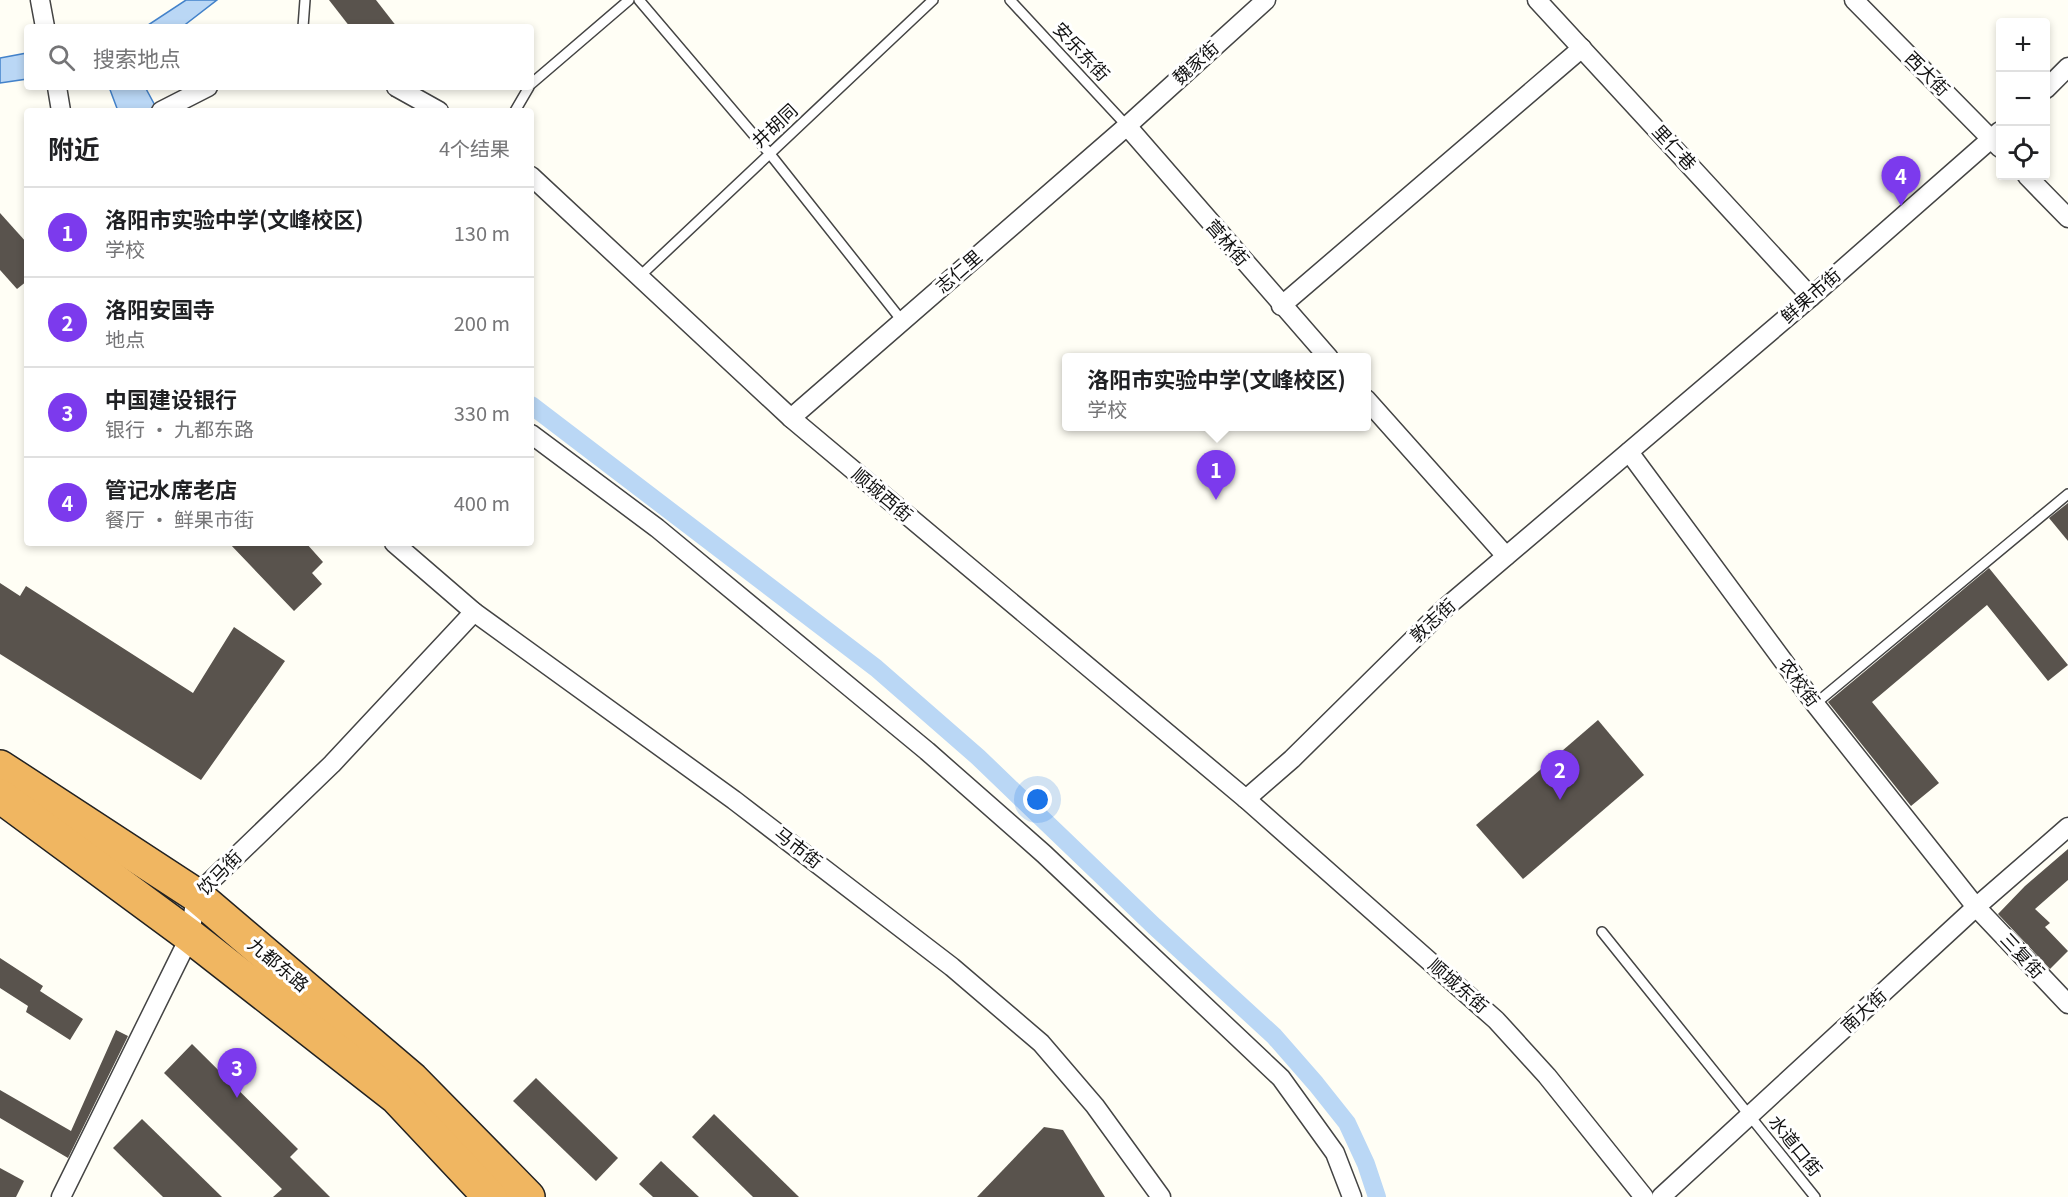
<!DOCTYPE html>
<html lang="zh">
<head>
<meta charset="utf-8">
<style>
  :root { --surface:#fff; --page:#f2f2f2; --text:#202124; --muted:#757577; --line:#e0e0e0; --accent:#7c3aed }
  body { margin:0; font-family:Georgia,"Noto Sans SC",serif; background:var(--page); color:var(--text) }
  .controls { position:absolute; right:18px; top:18px; display:grid; overflow:hidden; border-radius:6px; box-shadow:0 3px 9px #0003 }
  .controls button { width:54px; height:54px; display:grid; place-items:center; padding:0; border:0; border-bottom:2px solid var(--line); background:var(--surface); color:var(--text); font:30px sans-serif }
  .you { position:absolute; left:1038px; top:800px; width:21px; height:21px; margin:-15px; border:4px solid #fff; border-radius:50%; background:#1a73e8; box-shadow:0 0 0 9px #1a73e833 }
  .badge { display:grid; place-items:center; width:39px; height:39px; border-radius:50%; background:var(--accent); color:#fff; font-size:20px; font-weight:700 }
  .pin { position:absolute; translate:-50% -50px; filter:drop-shadow(0 2px 3px #0008) }
  .pin::after { content:''; position:absolute; top:32px; width:21px; height:18px; background:inherit; clip-path:polygon(0 0,100% 0,50% 100%) }
  .popup { position:absolute; left:1062px; top:353px; width:309px; height:78px; box-sizing:border-box; display:grid; place-content:center; border-radius:6px; background:var(--surface); filter:drop-shadow(0 2px 4px #0005); font-size:20px; white-space:nowrap; color:var(--muted) }
  .popup b { font-size:22px; color:var(--text) }
  .popup::after { content:''; position:absolute; left:50%; top:100%; margin-left:-12px; border:12px solid transparent; border-top-color:var(--surface) }
  .list { margin:0; padding:0; list-style:none }
  h2 { display:flex; justify-content:space-between; align-items:center; height:78px; margin:0; padding:0 24px; font-size:26px }
  h2 small { font-size:20px; font-weight:400; color:var(--muted) }
  .list li { display:grid; grid-template-columns:39px 1fr auto; gap:18px; align-items:center; box-sizing:border-box; height:90px; padding:0 24px; border-top:2px solid var(--line) }
  .list b { display:block; font-size:22px; white-space:nowrap }
  .list p { margin:0; font-size:20px; white-space:nowrap; color:var(--muted) }
  .list em { font-size:20px; font-style:normal; color:var(--muted) }
  .icon { flex:none; width:33px; height:33px; fill:none; stroke:currentColor; stroke-width:2; stroke-linecap:round; stroke-linejoin:round }
  .map { position:relative; flex:none; width:2068px; height:1197px; overflow:hidden }
  .search { position:absolute; background:var(--surface); box-shadow:0 3px 9px #0003; left:24px; top:24px; width:510px; height:66px; display:flex; align-items:center; gap:15px; box-sizing:border-box; padding:0 21px; border-radius:6px; color:var(--muted); font-size:22px }
  .panel { position:absolute; background:var(--surface); box-shadow:0 3px 9px #0003; left:24px; top:108px; width:510px; height:438px; border-radius:6px }
  .map>svg:first-child { display:block }
  .water { fill:#bad7f5; stroke:#4382ca; stroke-width:1.5 }
  .lines { fill:none; stroke-linecap:round; stroke-linejoin:round }
  .canal { stroke:#bad7f5; stroke-width:18 }
  .building { fill:#59534d }
  .lane-casing { stroke:#444; stroke-width:12 }
  .street-casing { stroke:#444; stroke-width:21 }
  .highway-casing { stroke:#222; stroke-width:36 }
  .lane { stroke:#fff; stroke-width:9 }
  .street { stroke:#fff; stroke-width:18 }
  .highway { stroke:#f0b661; stroke-width:33 }
  .labels { text-anchor:middle; stroke-width:6; stroke-linejoin:round; paint-order:stroke }
  .street-label { font-size:18px; fill:#111; stroke:#fff }
</style>
</head>
<body>
<div class="map">
<svg width="2068" height="1197" viewBox="0 0 2068 1197">
  <rect width="100%" height="100%" fill="#fffef5"/>
  <g class="water">
    <path d="M 186,0 L 217,0 L 182,27 L 145,27 Z"/>
    <path d="M 27,53 L 27,79 L 0,83 L 0,58 Z"/>
    <path d="M 109,87 L 145,87 L 158,111 L 118,111 Z"/>
  </g>
  <g class="lines">
    <path class="canal" d="M 531,405 L 876,668 L 978,757 L 1154,926 L 1274,1036 L 1316,1084 L 1347,1123 L 1366,1164 L 1377,1197"/>
  </g>
  <g class="building">
    <path d="M 329,0 L 376,0 L 397,27 L 350,27 Z"/>
    <path d="M 0,213 L 27,243 L 27,281 L 17,289 L 0,270 Z"/>
    <path d="M 2068,503 L 2068,541 L 2049,518 Z"/>
    <path d="M 229,543 L 306,543 L 323,562 L 312,573 L 322,584 L 294,611 Z"/>
    <path d="M 1989,568 L 2068,665 L 2048,681 L 1987,605 L 1872,702 L 1939,783 L 1911,806 L 1828,702 Z"/>
    <path d="M 0,583 L 20,596 L 26,586 L 193,693 L 234,627 L 285,661 L 201,780 L 0,654 Z"/>
    <path d="M 1598,720 L 1644,775 L 1523,879 L 1476,825 Z"/>
    <path d="M 2068,849 L 2068,880 L 2035,909 L 2050,923 L 2045,927 L 2068,951 L 2050,969 L 1998,914 L 2025,886 Z"/>
    <path d="M 0,958 L 43,986 L 40,991 L 83,1019 L 70,1040 L 26,1012 L 28,1006 L 0,988 Z"/>
    <path d="M 116,1030 L 128,1036 L 68,1158 L 0,1118 L 0,1090 L 71,1131 Z"/>
    <path d="M 192,1044 L 298,1149 L 290,1157 L 330,1197 L 273,1197 L 282,1189 L 164,1073 Z"/>
    <path d="M 536,1078 L 618,1158 L 596,1181 L 513,1101 Z"/>
    <path d="M 714,1114 L 799,1197 L 753,1197 L 692,1137 Z"/>
    <path d="M 142,1119 L 222,1197 L 163,1197 L 113,1148 Z"/>
    <path d="M 1044,1127 L 1063,1130 L 1105,1197 L 977,1197 Z"/>
    <path d="M 661,1161 L 699,1197 L 653,1197 L 639,1184 Z"/>
    <path d="M 0,1168 L 24,1181 L 16,1197 L 0,1197 Z"/>
  </g>
  <g class="lines">
    <defs>
      <g id="lane">
        <path d="M 639,0 L 770,154 L 903,322"/>
        <path d="M 1010,0 L 1127,126"/>
        <path d="M 303,27 L 305,0"/>
        <path d="M 531,84 L 629,0"/>
        <path d="M 515,111 L 529,87"/>
        <path d="M 639,277 L 933,0"/>
        <path d="M 1815,704 L 2068,494"/>
        <path d="M 1602,932 L 1815,1197"/>
      </g>
      <g id="street">
        <path d="M 40,0 L 45,27"/>
        <path d="M 1537,0 L 1811,297"/>
        <path d="M 1854,0 L 2000,148"/>
        <path d="M 57,87 L 61,111"/>
        <path d="M 396,87 L 439,111"/>
        <path d="M 2046,89 L 2068,67"/>
        <path d="M 161,111 L 208,87"/>
        <path d="M 1127,126 L 1329,358"/>
        <path d="M 531,176 L 791,418 L 1246,799 L 1496,1020 L 1547,1076 L 1644,1197"/>
        <path d="M 2027,176 L 2068,218"/>
        <path d="M 1281,306 L 1582,48"/>
        <path d="M 1366,399 L 1506,556"/>
        <path d="M 791,418 L 1127,126 L 1266,0"/>
        <path d="M 531,434 L 657,528 L 927,751 L 1044,854 L 1281,1078 L 1335,1153 L 1352,1197"/>
        <path d="M 1629,452 L 1815,704 L 1976,907 L 2068,1004"/>
        <path d="M 394,543 L 474,612 L 734,800 L 952,967 L 1041,1043 L 1095,1106 L 1161,1197"/>
        <path d="M 1246,799 L 1292,759 L 1444,609 L 1811,297 L 2000,131"/>
        <path d="M 61,1197 L 190,936 L 196,895 L 332,764 L 474,612"/>
        <path d="M 1661,1197 L 1976,907 L 2068,827"/>
      </g>
      <g id="highway">
        <path d="M 0,767 L 196,895 L 412,1079 L 528,1197"/>
        <path d="M 0,796 L 190,936 L 396,1097 L 490,1197"/>
      </g>
    </defs>
    <use href="#lane" class="lane-casing"/>
    <use href="#street" class="street-casing"/>
    <use href="#highway" class="highway-casing"/>
    <use href="#lane" class="lane"/>
    <use href="#street" class="street"/>
    <use href="#highway" class="highway"/>
  </g>
  <g class="labels">
    <g class="street-label">
      <text transform="translate(1081 52) rotate(47)" y="6">安乐东街</text>
      <text transform="translate(1196 63) rotate(-42)" y="6">魏家街</text>
      <text transform="translate(1927 74) rotate(45)" y="6">西大街</text>
      <text transform="translate(775 126) rotate(-43)" y="6">井胡同</text>
      <text transform="translate(1674 148) rotate(47)" y="6">里仁巷</text>
      <text transform="translate(1227 243) rotate(49)" y="6">营林街</text>
      <text transform="translate(959 272) rotate(-41)" y="6">志仁里</text>
      <text transform="translate(1811 296) rotate(-41)" y="6">鲜果市街</text>
      <text transform="translate(882 495) rotate(40)" y="6">顺城西街</text>
      <text transform="translate(1433 621) rotate(-43)" y="6">敦志街</text>
      <text transform="translate(1799 683) rotate(53)" y="6">农校街</text>
      <text transform="translate(798 848) rotate(38)" y="6">马市街</text>
      <text transform="translate(220 873) rotate(-46)" y="6">饮马街</text>
      <text transform="translate(2022 956) rotate(47)" y="6">三复街</text>
      <text transform="translate(278 965) rotate(40)" y="6">九都东路</text>
      <text transform="translate(1458 986) rotate(41)" y="6">顺城东街</text>
      <text transform="translate(1864 1011) rotate(-43)" y="6">南大街</text>
      <text transform="translate(1795 1146) rotate(51)" y="6">水道口街</text>
    </g>
  </g>
</svg>
<div class="controls">
<button>+</button>
<button>−</button>
<button><svg class="icon" aria-label="locate" viewBox="0 0 24 24"><circle cx="12" cy="12" r="6"/><path d="M12 2v4M12 18v4M2 12h4M18 12h4"/></svg></button>
</div>
<div class="you"></div>
<div class="pin badge" style="left:1216px;top:500px">1</div>
<div class="popup"><b>洛阳市实验中学(文峰校区)</b>学校</div>
<div class="pin badge" style="left:1560px;top:800px">2</div>
<div class="pin badge" style="left:237px;top:1098px">3</div>
<div class="pin badge" style="left:1901px;top:206px">4</div>
<div class="search"><svg class="icon" aria-label="search" viewBox="0 0 24 24"><circle cx="10" cy="10" r="6"/><path d="M15 15l6 6"/></svg>搜索地点</div>
<section class="panel">
<h2>附近<small>4个结果</small></h2>
<ul class="list">
<li><span class="badge">1</span><div><b>洛阳市实验中学(文峰校区)</b><p>学校</p></div><em>130 m</em></li>
<li><span class="badge">2</span><div><b>洛阳安国寺</b><p>地点</p></div><em>200 m</em></li>
<li><span class="badge">3</span><div><b>中国建设银行</b><p>银行 · 九都东路</p></div><em>330 m</em></li>
<li><span class="badge">4</span><div><b>管记水席老店</b><p>餐厅 · 鲜果市街</p></div><em>400 m</em></li>
</ul>
</section>
</div>
</body>
</html>
